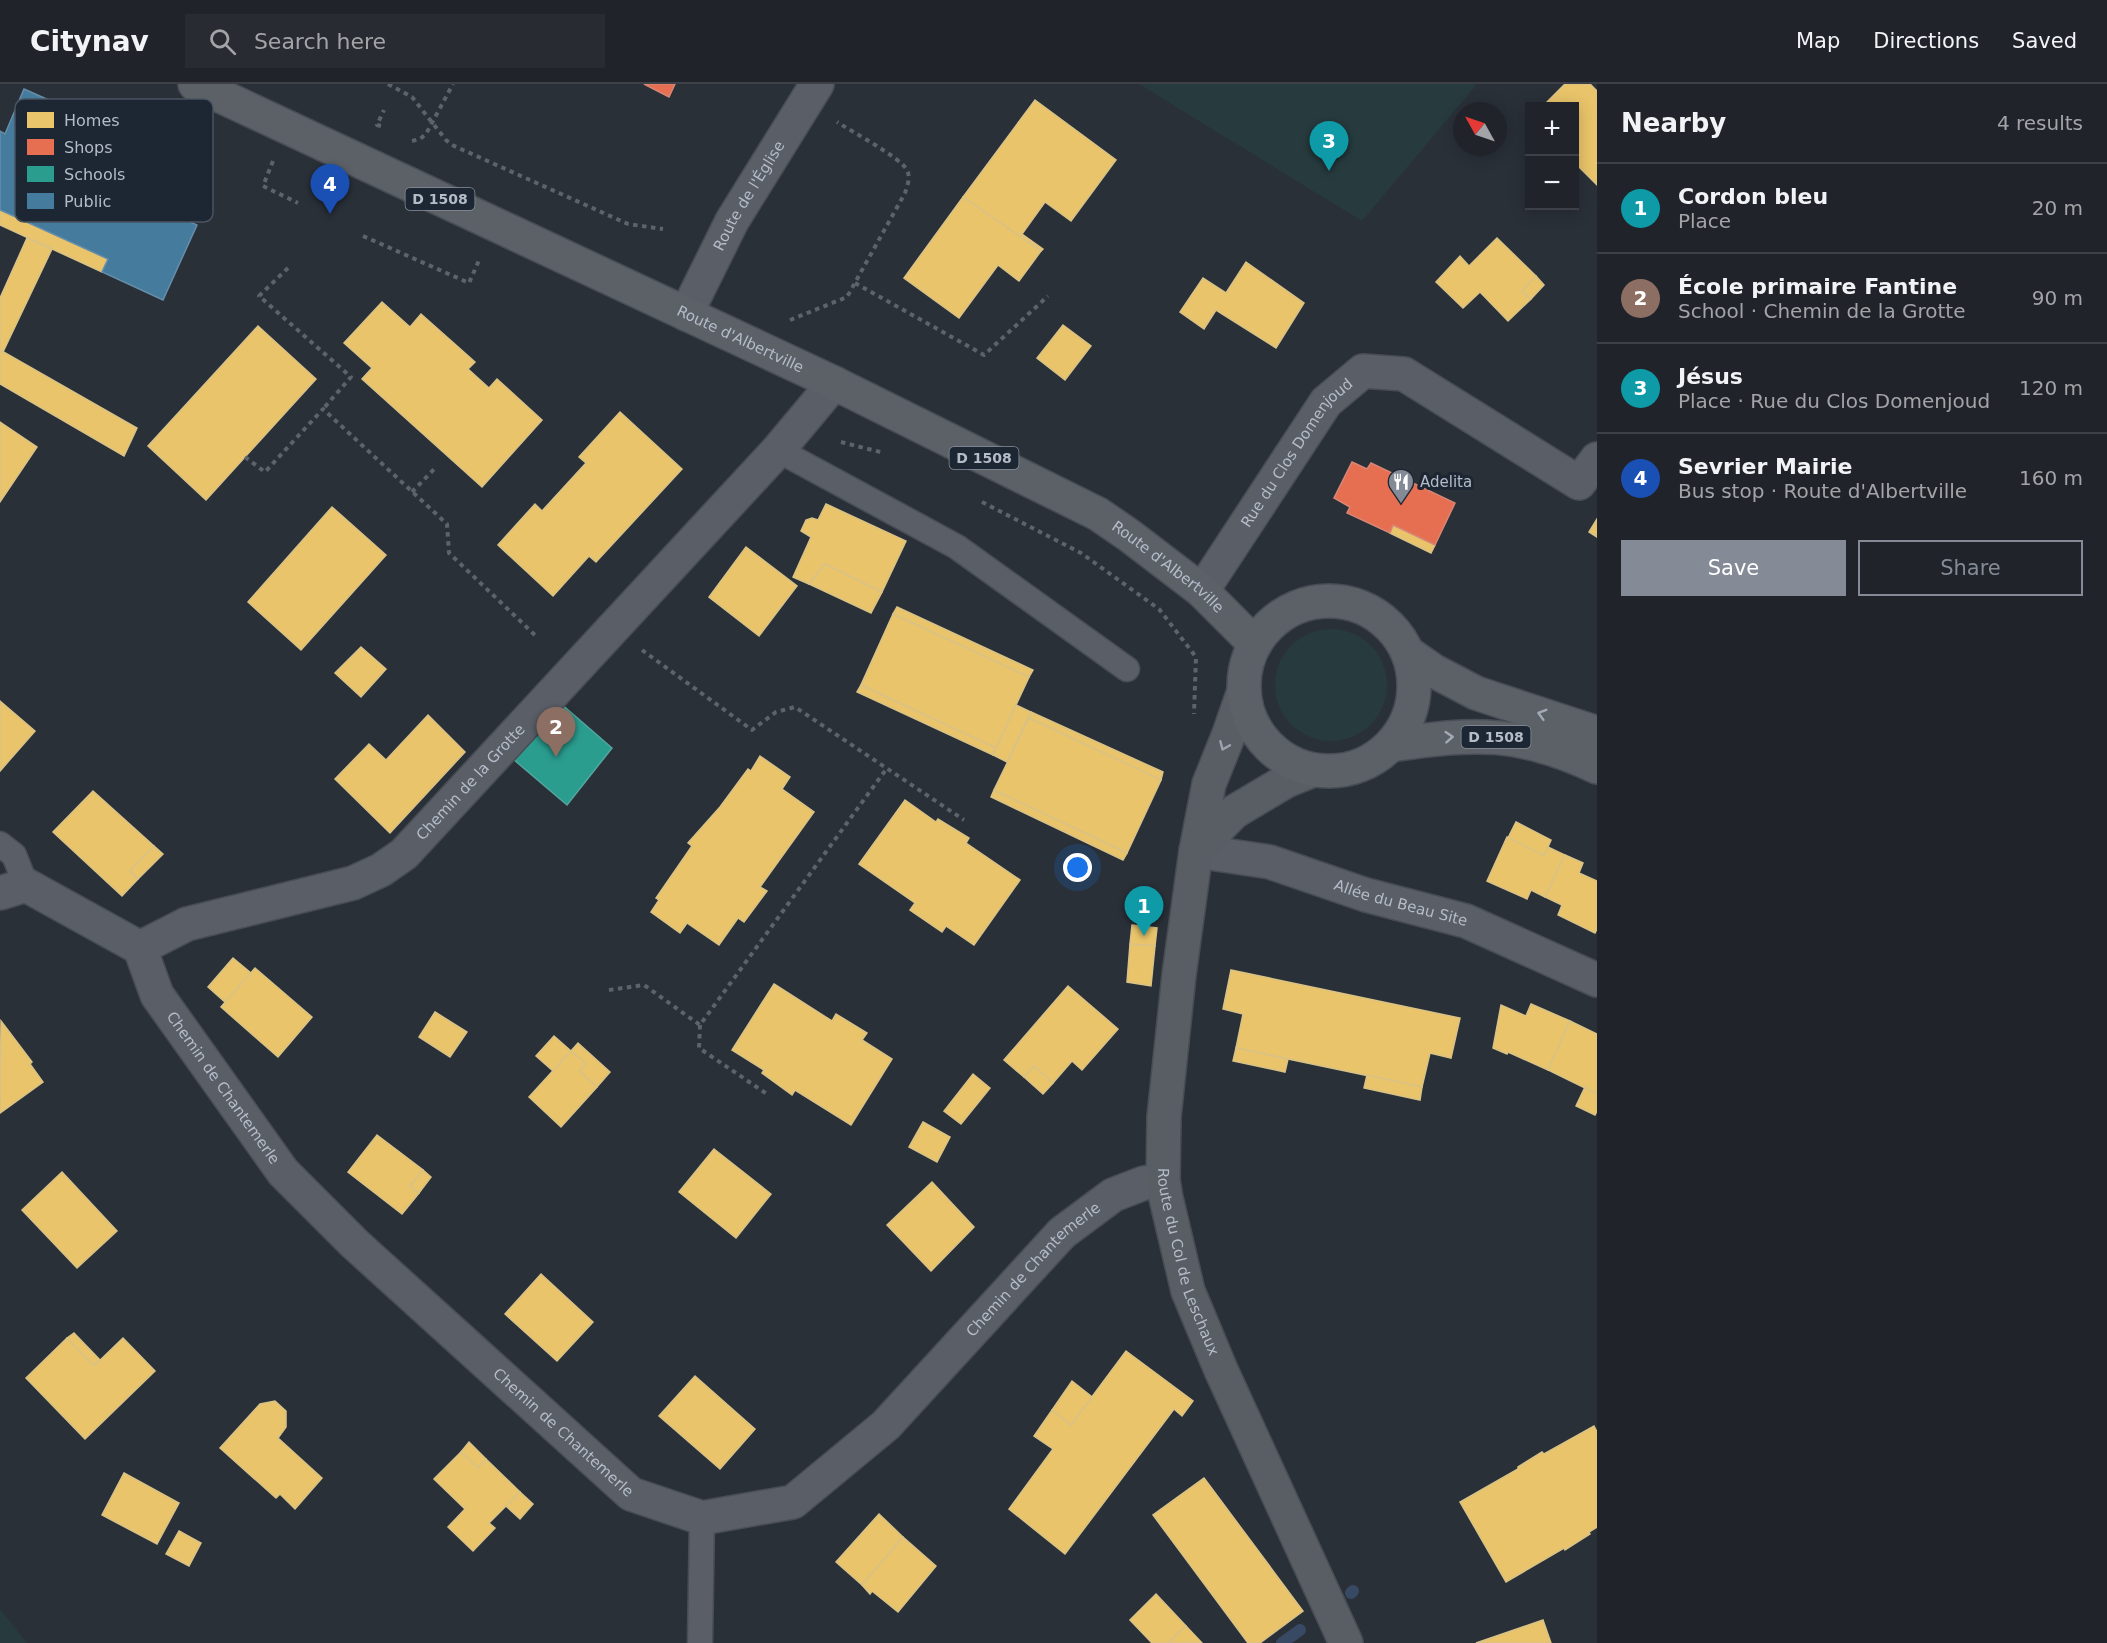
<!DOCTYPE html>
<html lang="en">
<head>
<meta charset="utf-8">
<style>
  :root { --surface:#20242a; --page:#282c32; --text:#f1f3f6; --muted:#a2a4a8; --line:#3d4147; --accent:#848b96 }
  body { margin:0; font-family:"DejaVu Sans",sans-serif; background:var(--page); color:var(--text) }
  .controls { position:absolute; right:18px; top:18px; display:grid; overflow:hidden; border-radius:0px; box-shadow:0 3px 15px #0003 }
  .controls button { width:54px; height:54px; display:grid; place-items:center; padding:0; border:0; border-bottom:2px solid var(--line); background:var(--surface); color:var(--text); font:30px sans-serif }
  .compass { position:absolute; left:1453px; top:18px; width:54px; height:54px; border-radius:50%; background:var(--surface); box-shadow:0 3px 15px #0003; rotate:310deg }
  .you { position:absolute; left:1078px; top:784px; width:21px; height:21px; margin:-15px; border:4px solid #fff; border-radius:50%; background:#1a73e8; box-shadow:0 0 0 9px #1a73e833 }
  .badge { display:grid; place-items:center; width:39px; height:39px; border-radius:50%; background:var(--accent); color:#fff; font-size:20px; font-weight:700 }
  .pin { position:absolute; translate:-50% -50px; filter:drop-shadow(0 2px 3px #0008) }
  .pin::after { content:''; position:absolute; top:32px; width:21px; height:18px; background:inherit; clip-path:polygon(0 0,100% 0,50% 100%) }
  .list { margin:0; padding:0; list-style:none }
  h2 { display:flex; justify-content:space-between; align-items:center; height:78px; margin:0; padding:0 24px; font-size:26px }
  h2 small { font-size:20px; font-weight:400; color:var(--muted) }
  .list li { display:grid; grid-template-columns:39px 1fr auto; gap:18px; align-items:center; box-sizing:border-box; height:90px; padding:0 24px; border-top:2px solid var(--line) }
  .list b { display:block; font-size:22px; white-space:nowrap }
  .list p { margin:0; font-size:20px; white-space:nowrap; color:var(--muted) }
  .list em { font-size:20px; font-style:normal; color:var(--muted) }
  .actions { display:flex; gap:12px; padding:18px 24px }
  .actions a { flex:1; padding:14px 0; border:2px solid var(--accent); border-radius:0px; text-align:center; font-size:21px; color:var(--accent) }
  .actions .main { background:var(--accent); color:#fff }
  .icon { flex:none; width:33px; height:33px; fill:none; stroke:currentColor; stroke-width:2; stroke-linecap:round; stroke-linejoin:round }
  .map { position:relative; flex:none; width:1597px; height:1559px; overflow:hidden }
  header { display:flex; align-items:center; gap:36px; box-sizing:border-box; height:84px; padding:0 30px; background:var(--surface); border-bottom:2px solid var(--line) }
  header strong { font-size:28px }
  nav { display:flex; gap:33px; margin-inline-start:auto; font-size:21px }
  .search { width:420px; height:54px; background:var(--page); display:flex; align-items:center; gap:15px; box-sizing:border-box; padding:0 21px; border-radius:0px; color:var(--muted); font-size:22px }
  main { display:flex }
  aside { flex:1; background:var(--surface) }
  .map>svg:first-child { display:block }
  .green { fill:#273a3e }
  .homes { fill:#e9c46a; stroke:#d9c286; stroke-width:1.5 }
  .shops { fill:#e76f51; stroke:#d88675; stroke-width:1.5 }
  .schools { fill:#2a9d8f; stroke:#53a6a0; stroke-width:1.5 }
  .public { fill:#457b9d; stroke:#668eaa; stroke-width:1.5 }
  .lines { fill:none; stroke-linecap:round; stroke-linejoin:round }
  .stream { stroke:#384963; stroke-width:12 }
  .lane-casing { stroke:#484c53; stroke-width:27 }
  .street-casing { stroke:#484c53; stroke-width:36 }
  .secondary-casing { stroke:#484c53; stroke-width:36 }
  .primary-casing { stroke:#484c55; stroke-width:36 }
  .path { stroke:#5d636a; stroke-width:4; stroke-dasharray:4.5 4.5; stroke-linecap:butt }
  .lane { stroke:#5a5e66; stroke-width:24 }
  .street { stroke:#5a5e66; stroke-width:33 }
  .secondary { stroke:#595d64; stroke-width:33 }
  .primary { stroke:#5c6168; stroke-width:33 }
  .oneway { stroke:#a2aab6 }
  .oneway2 { stroke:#9da4b0 }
  .labels { text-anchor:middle; stroke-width:6; stroke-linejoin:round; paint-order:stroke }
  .shield { fill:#1d2633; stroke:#878f9c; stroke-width:1.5 }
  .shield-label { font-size:14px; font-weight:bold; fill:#b4bcc9 }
  .street-label { font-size:15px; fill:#b4bcc9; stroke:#1d2633 }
  .poi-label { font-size:15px; fill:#b4bcc9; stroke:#1d2633; text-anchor:start }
  .key { fill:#1d2633; stroke:#4a5360; stroke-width:1.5 }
  .key-label { font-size:16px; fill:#b4bcc9 }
</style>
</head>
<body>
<header>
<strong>Citynav</strong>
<div class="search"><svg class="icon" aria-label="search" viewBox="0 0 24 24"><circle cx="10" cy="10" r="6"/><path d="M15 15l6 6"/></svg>Search here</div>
<nav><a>Map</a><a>Directions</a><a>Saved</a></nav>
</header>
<main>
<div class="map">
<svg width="1597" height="1559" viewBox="0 0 1597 1559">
  <rect width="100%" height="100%" fill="#2a3038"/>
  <g class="green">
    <path d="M 1139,0 L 1477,0 L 1362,137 Z"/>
    <circle cx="1331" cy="601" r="56"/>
    <path d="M 0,1525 L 27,1559 L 0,1559 Z"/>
  </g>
  <g class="homes">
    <path d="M 1565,0 L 1590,0 L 1597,7 L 1597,101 L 1574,78 L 1574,22 L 1543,22 Z"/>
    <path d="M 1035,16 L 1116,76 L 1071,137 L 1045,118 L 1022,150 L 1043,165 L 1041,167 L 963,113 Z"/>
    <path d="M 963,113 L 1041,167 L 1019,197 L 998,181 L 959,234 L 904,194 Z"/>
    <path d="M 0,126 L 108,175 L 102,188 L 0,141 Z"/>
    <path d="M 27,154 L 52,165 L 3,268 L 0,266 L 0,214 Z"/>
    <path d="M 1497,154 L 1536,192 L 1522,207 L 1531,215 L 1508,237 L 1480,208 L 1463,224 L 1436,198 L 1460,172 L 1469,182 Z"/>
    <path d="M 1246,178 L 1304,219 L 1276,264 L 1216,226 L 1204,245 L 1180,228 L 1203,194 L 1226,209 Z"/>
    <path d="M 1536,192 L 1544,201 L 1531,215 L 1522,207 Z"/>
    <path d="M 382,218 L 410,243 L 421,230 L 475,278 L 468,285 L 489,304 L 497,295 L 542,336 L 482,403 L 362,295 L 372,284 L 344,259 Z"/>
    <path d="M 1063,241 L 1091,262 L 1065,296 L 1037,274 Z"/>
    <path d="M 258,242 L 316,295 L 206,416 L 148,362 Z"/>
    <path d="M 0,266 L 137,344 L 124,372 L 0,300 Z"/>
    <path d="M 620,328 L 682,385 L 596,478 L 589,472 L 553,512 L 498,461 L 535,420 L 542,427 L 586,379 L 579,373 Z"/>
    <path d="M 0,338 L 37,363 L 0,418 Z"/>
    <path d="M 826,420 L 906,457 L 882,508 L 825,480 L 809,500 L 793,493 L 811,453 L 801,447 L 806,436 L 812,434 L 818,436 Z"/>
    <path d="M 332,423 L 386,471 L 301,566 L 248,518 Z"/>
    <path d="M 1597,435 L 1597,453 L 1589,448 Z"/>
    <path d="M 1393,441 L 1435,461 L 1431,469 L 1390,449 Z"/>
    <path d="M 746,463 L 797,502 L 759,552 L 709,513 Z"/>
    <path d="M 825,480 L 882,508 L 871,529 L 809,500 Z"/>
    <path d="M 897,523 L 1033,586 L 1029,593 L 893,530 Z"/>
    <path d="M 893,530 L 1029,593 L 996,664 L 861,601 Z"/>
    <path d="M 361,563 L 386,585 L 361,613 L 335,589 Z"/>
    <path d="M 861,601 L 996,664 L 993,671 L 857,608 Z"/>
    <path d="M 0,617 L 35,647 L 0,687 Z"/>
    <path d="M 1016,621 L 1031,628 L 1007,678 L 993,671 Z"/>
    <path d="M 1031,628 L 1163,688 L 1161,696 L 1029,634 Z"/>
    <path d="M 428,631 L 465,668 L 390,749 L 335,695 L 369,660 L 386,676 Z"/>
    <path d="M 1029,634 L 1161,696 L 1127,769 L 994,706 Z"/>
    <path d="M 760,672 L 790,693 L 782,705 L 814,728 L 760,803 L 767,807 L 744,838 L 738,834 L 719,861 L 687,839 L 680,849 L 651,828 L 659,816 L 656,814 L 692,762 L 688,759 L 720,723 L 748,685 L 751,687 Z"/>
    <path d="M 994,706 L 1127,769 L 1123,776 L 991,713 Z"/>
    <path d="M 93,707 L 154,762 L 130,787 L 138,795 L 122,812 L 53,748 Z"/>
    <path d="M 905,716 L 936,738 L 938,735 L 969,754 L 966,759 L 1020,796 L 974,861 L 946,842 L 942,848 L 910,826 L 915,819 L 859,780 Z"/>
    <path d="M 1516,738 L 1551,756 L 1544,772 L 1508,754 Z"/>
    <path d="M 1507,753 L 1544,772 L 1548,763 L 1565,771 L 1545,813 L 1531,806 L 1527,815 L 1487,797 Z"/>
    <path d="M 154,762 L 163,770 L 138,795 L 130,787 Z"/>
    <path d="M 1565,771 L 1583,779 L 1579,789 L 1597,797 L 1597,845 L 1595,849 L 1558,831 L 1562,821 L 1545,813 Z"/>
    <path d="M 1132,841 L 1157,844 L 1155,862 L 1130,860 Z"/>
    <path d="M 1130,860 L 1155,862 L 1151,902 L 1127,898 Z"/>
    <path d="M 233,874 L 251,889 L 226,919 L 208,903 Z"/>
    <path d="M 255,884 L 312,933 L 278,973 L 221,923 Z"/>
    <path d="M 1231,886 L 1460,934 L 1451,974 L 1430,969 L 1422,1003 L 1236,964 L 1243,930 L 1223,925 Z"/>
    <path d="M 774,900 L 832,937 L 836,930 L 867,949 L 862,956 L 892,975 L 851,1041 L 795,1006 L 792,1011 L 762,989 L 764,986 L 732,966 Z"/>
    <path d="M 1068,902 L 1118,945 L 1082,986 L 1072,977 L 1053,999 L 1034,982 L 1024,993 L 1004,976 Z"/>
    <path d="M 1531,920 L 1570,937 L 1548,986 L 1508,968 L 1507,970 L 1493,964 L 1501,921 L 1526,932 Z"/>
    <path d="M 435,928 L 467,948 L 450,973 L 419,953 Z"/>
    <path d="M 1,937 L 32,978 L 30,980 L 43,998 L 0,1029 Z"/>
    <path d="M 1570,937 L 1597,950 L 1597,1010 L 1548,986 Z"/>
    <path d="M 554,952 L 571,967 L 553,987 L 536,972 Z"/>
    <path d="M 578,959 L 610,988 L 597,1003 L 579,987 L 586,980 L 571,967 Z"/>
    <path d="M 1236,964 L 1288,975 L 1285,988 L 1233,977 Z"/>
    <path d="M 571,967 L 586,980 L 579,987 L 597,1003 L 561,1043 L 529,1013 Z"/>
    <path d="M 1034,982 L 1053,999 L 1043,1010 L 1024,993 Z"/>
    <path d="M 973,990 L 990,1004 L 961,1040 L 944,1027 Z"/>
    <path d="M 1367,991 L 1422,1003 L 1420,1016 L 1364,1004 Z"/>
    <path d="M 1585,1003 L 1597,1010 L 1597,1027 L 1595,1031 L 1576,1022 Z"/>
    <path d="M 923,1038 L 950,1053 L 937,1078 L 909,1063 Z"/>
    <path d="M 377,1051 L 423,1086 L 410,1102 L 419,1109 L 402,1130 L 348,1088 Z"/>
    <path d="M 714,1065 L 771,1110 L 736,1154 L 679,1108 Z"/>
    <path d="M 423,1086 L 431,1093 L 419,1109 L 410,1102 Z"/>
    <path d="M 62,1088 L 117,1147 L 77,1184 L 22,1126 Z"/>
    <path d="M 932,1098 L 974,1143 L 931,1187 L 887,1141 Z"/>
    <path d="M 541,1190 L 593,1238 L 557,1277 L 505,1230 Z"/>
    <path d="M 74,1249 L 100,1276 L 94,1282 L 67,1254 Z"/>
    <path d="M 67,1254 L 94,1282 L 123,1254 L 155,1287 L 85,1355 L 26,1294 Z"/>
    <path d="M 1126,1267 L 1193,1317 L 1182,1332 L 1174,1325 L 1065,1470 L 1009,1425 L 1053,1365 L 1034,1352 L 1052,1326 L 1071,1341 Z"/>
    <path d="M 695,1292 L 755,1345 L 720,1385 L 659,1332 Z"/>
    <path d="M 1072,1297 L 1092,1313 L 1071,1341 L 1052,1326 Z"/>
    <path d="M 275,1317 L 286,1327 L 286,1343 L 278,1354 L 322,1394 L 295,1425 L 280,1410 L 276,1414 L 220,1364 L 260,1320 Z"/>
    <path d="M 1594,1342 L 1597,1348 L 1597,1443 L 1589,1448 L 1590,1450 L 1565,1466 L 1564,1464 L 1506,1498 L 1460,1418 L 1518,1385 L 1518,1383 L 1542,1368 L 1544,1370 Z"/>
    <path d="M 469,1358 L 486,1375 L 478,1384 L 461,1368 Z"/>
    <path d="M 461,1368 L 478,1384 L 486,1375 L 520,1408 L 489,1439 L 495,1444 L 473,1467 L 448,1443 L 465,1425 L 434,1395 Z"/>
    <path d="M 124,1389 L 179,1419 L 157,1460 L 102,1431 Z"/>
    <path d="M 1204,1394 L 1303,1527 L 1260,1559 L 1248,1559 L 1153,1431 Z"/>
    <path d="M 520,1408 L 533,1420 L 520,1435 L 506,1422 Z"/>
    <path d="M 879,1430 L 903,1453 L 862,1501 L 836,1478 Z"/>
    <path d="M 179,1447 L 201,1459 L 189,1482 L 166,1470 Z"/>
    <path d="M 903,1453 L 936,1482 L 898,1528 L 872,1507 L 870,1510 L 862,1501 Z"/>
    <path d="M 1156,1510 L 1186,1542 L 1168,1559 L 1152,1559 L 1130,1536 Z"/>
    <path d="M 1543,1536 L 1551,1559 L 1476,1559 Z"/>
    <path d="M 1186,1542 L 1202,1559 L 1168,1559 Z"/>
  </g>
  <g class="shops">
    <path d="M 644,0 L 675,0 L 669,13 Z"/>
    <path d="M 1352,378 L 1367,385 L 1371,379 L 1455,419 L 1435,461 L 1393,441 L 1390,449 L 1347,429 L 1350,423 L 1334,414 Z"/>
  </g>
  <path class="schools" d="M 559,618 L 612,664 L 567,721 L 513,675 Z"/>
  <path class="public" d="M 24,5 L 78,29 L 81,22 L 121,40 L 117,49 L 170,72 L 148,118 L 197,141 L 163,216 L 102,188 L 108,175 L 0,126 L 0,47 L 5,50 Z"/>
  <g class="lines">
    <g class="stream">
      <path d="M 1351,1509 L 1353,1507"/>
      <path d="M 1282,1559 L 1300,1546"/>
    </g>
    <defs>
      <g id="lane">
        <path d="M 778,366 L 957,463 L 1127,585"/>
        <path d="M 0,760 L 14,771 L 26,801"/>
        <path d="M 700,1559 L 702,1434"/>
      </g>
      <g id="street">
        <path id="s1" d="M 686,230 L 732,137 L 817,0"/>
        <path id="s2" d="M 1202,507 L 1326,318 L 1363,287 L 1404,290 L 1579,399 L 1597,375"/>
        <path id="s3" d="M 1196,767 L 1270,778 L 1366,811 L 1466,837 L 1597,896"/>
        <path id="s4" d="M 0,809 L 26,801 L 140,864 L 187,840 L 353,799 L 381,786 L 404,770 L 778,366 L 834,299"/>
        <path id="s5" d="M 140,864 L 157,911 L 283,1088 L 355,1160 L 631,1410 L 702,1434 L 793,1418 L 886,1341 L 1062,1149 L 1113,1111 L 1144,1099 L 1163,1096"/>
      </g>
      <g id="secondary">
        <path id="s6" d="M 1244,607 L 1229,650 L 1209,700 L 1196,767 L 1179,891 L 1164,1033 L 1163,1096 L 1166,1114 L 1188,1207 L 1221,1286 L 1346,1559"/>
        <path d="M 1196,767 L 1234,728 L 1286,697 L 1313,686"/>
      </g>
      <g id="primary">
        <path id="s7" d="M 195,0 L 834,299 L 1098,430 L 1130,452 L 1202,507 L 1255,560"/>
        <circle cx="1329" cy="602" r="85"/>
        <path d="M 1408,569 L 1434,587 L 1476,609 L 1597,649"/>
        <path d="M 1391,661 C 1473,648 1521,647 1597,683"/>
      </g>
    </defs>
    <use href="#lane" class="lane-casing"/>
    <use href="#street" class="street-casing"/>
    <use href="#secondary" class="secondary-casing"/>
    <use href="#primary" class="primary-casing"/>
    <g class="path">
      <path d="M 388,0 L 412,13 L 446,56 L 452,61 L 628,140 L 663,145"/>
      <path d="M 381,42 L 377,41 L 384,26"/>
      <path d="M 412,57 L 420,55 L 426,50 L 453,0"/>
      <path d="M 273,77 L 263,102 L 298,119"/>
      <path d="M 363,152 L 469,199 L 480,174"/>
      <path d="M 288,184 L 259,212 L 351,293 L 323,325"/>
      <path d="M 855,199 L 984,271 L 1048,212"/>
      <path d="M 790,236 L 847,213 L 905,109 C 907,102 911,94 907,86 C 901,74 851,47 837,38"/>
      <path d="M 841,358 L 884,369"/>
      <path d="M 245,373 L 265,388 L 323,325 L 447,440 L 449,469 L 537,553"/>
      <path d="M 412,408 L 436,383"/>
      <path d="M 982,418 L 1081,469 L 1159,525 L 1196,573 L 1194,630"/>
      <path d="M 642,566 L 752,646 L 776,628 L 795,623 L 964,736"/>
      <path d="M 609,906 L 644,901 L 700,941 L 887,684"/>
      <path d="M 700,941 L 699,964 L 767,1010"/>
    </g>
    <use href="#lane" class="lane"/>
    <use href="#street" class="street"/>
    <use href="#secondary" class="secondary"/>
    <use href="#primary" class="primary"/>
  </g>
  <defs><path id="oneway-chevron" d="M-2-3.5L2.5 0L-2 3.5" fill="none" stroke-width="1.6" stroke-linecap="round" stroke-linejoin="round" transform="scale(1.5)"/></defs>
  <g class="oneway">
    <use href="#oneway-chevron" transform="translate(1542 630) rotate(-164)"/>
    <use href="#oneway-chevron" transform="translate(1449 653) rotate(-4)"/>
  </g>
  <use class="oneway2" href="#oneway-chevron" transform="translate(1224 662) rotate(113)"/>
  <defs>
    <symbol id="restaurant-pin" viewBox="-11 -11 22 30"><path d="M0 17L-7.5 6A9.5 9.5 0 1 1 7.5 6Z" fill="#848b96" stroke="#1d2633"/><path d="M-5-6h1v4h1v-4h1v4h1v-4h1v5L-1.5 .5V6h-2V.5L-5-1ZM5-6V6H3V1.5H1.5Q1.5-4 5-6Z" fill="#fff"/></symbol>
  </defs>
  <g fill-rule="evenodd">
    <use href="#restaurant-pin" x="1386" y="383" width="30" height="40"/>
  </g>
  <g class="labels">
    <g class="shield">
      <rect x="405.5" y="104" width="69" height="22" rx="4.5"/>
      <rect x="949.5" y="363" width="69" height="22" rx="4.5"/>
      <rect x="1461.5" y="642" width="69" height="22" rx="4.5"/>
    </g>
    <g class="shield-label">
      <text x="440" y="120">D 1508</text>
      <text x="984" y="379">D 1508</text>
      <text x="1496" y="658">D 1508</text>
    </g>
    <g class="street-label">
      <text dy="5" stroke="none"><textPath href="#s1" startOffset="134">Route de l'Église</textPath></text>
      <text dy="5" stroke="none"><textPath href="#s7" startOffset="602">Route d'Albertville</textPath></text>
      <text dy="5" stroke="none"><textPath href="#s2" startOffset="168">Rue du Clos Domenjoud</textPath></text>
      <text dy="5" stroke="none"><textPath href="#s7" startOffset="1088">Route d'Albertville</textPath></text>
      <text dy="5" stroke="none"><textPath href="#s4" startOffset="538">Chemin de la Grotte</textPath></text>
      <text dy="5" stroke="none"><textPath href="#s3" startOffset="212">Allée du Beau Site</textPath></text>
      <text dy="5" stroke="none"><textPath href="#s5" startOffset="164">Chemin de Chantemerle</textPath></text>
      <text dy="5" stroke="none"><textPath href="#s6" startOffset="584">Route du Col de Leschaux</textPath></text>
      <text dy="5" stroke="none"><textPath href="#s5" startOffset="1244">Chemin de Chantemerle</textPath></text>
      <text dy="5" stroke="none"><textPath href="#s5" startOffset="650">Chemin de Chantemerle</textPath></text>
    </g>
    <g class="poi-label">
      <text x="1420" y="403">Adelita</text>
    </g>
  </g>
  <rect x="15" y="15" width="198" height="123" rx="9" class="key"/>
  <rect x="27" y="28" width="27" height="16" fill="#e9c46a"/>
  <rect x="27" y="55" width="27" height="16" fill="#e76f51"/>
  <rect x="27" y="82" width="27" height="16" fill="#2a9d8f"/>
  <rect x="27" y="109" width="27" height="16" fill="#457b9d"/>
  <g class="key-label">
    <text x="64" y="42">Homes</text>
    <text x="64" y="69">Shops</text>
    <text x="64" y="96">Schools</text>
    <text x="64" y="123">Public</text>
  </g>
</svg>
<div class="controls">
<button>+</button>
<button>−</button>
</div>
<svg class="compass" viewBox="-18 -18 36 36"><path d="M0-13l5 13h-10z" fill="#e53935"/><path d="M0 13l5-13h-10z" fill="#a2a4a8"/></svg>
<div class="you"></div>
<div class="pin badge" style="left:1144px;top:852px;background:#0f9aa8">1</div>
<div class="pin badge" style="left:556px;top:673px;background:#8d6e63">2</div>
<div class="pin badge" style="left:1329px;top:87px;background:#0f9aa8">3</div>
<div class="pin badge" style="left:330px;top:130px;background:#1a4fb4">4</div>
</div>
<aside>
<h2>Nearby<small>4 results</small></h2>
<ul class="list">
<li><span class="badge" style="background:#0f9aa8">1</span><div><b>Cordon bleu</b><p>Place</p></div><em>20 m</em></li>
<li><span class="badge" style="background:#8d6e63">2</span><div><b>École primaire Fantine</b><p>School · Chemin de la Grotte</p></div><em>90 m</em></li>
<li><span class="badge" style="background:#0f9aa8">3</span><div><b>Jésus</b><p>Place · Rue du Clos Domenjoud</p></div><em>120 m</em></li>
<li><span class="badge" style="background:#1a4fb4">4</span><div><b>Sevrier Mairie</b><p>Bus stop · Route d'Albertville</p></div><em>160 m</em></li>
</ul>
<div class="actions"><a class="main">Save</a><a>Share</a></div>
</aside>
</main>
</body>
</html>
